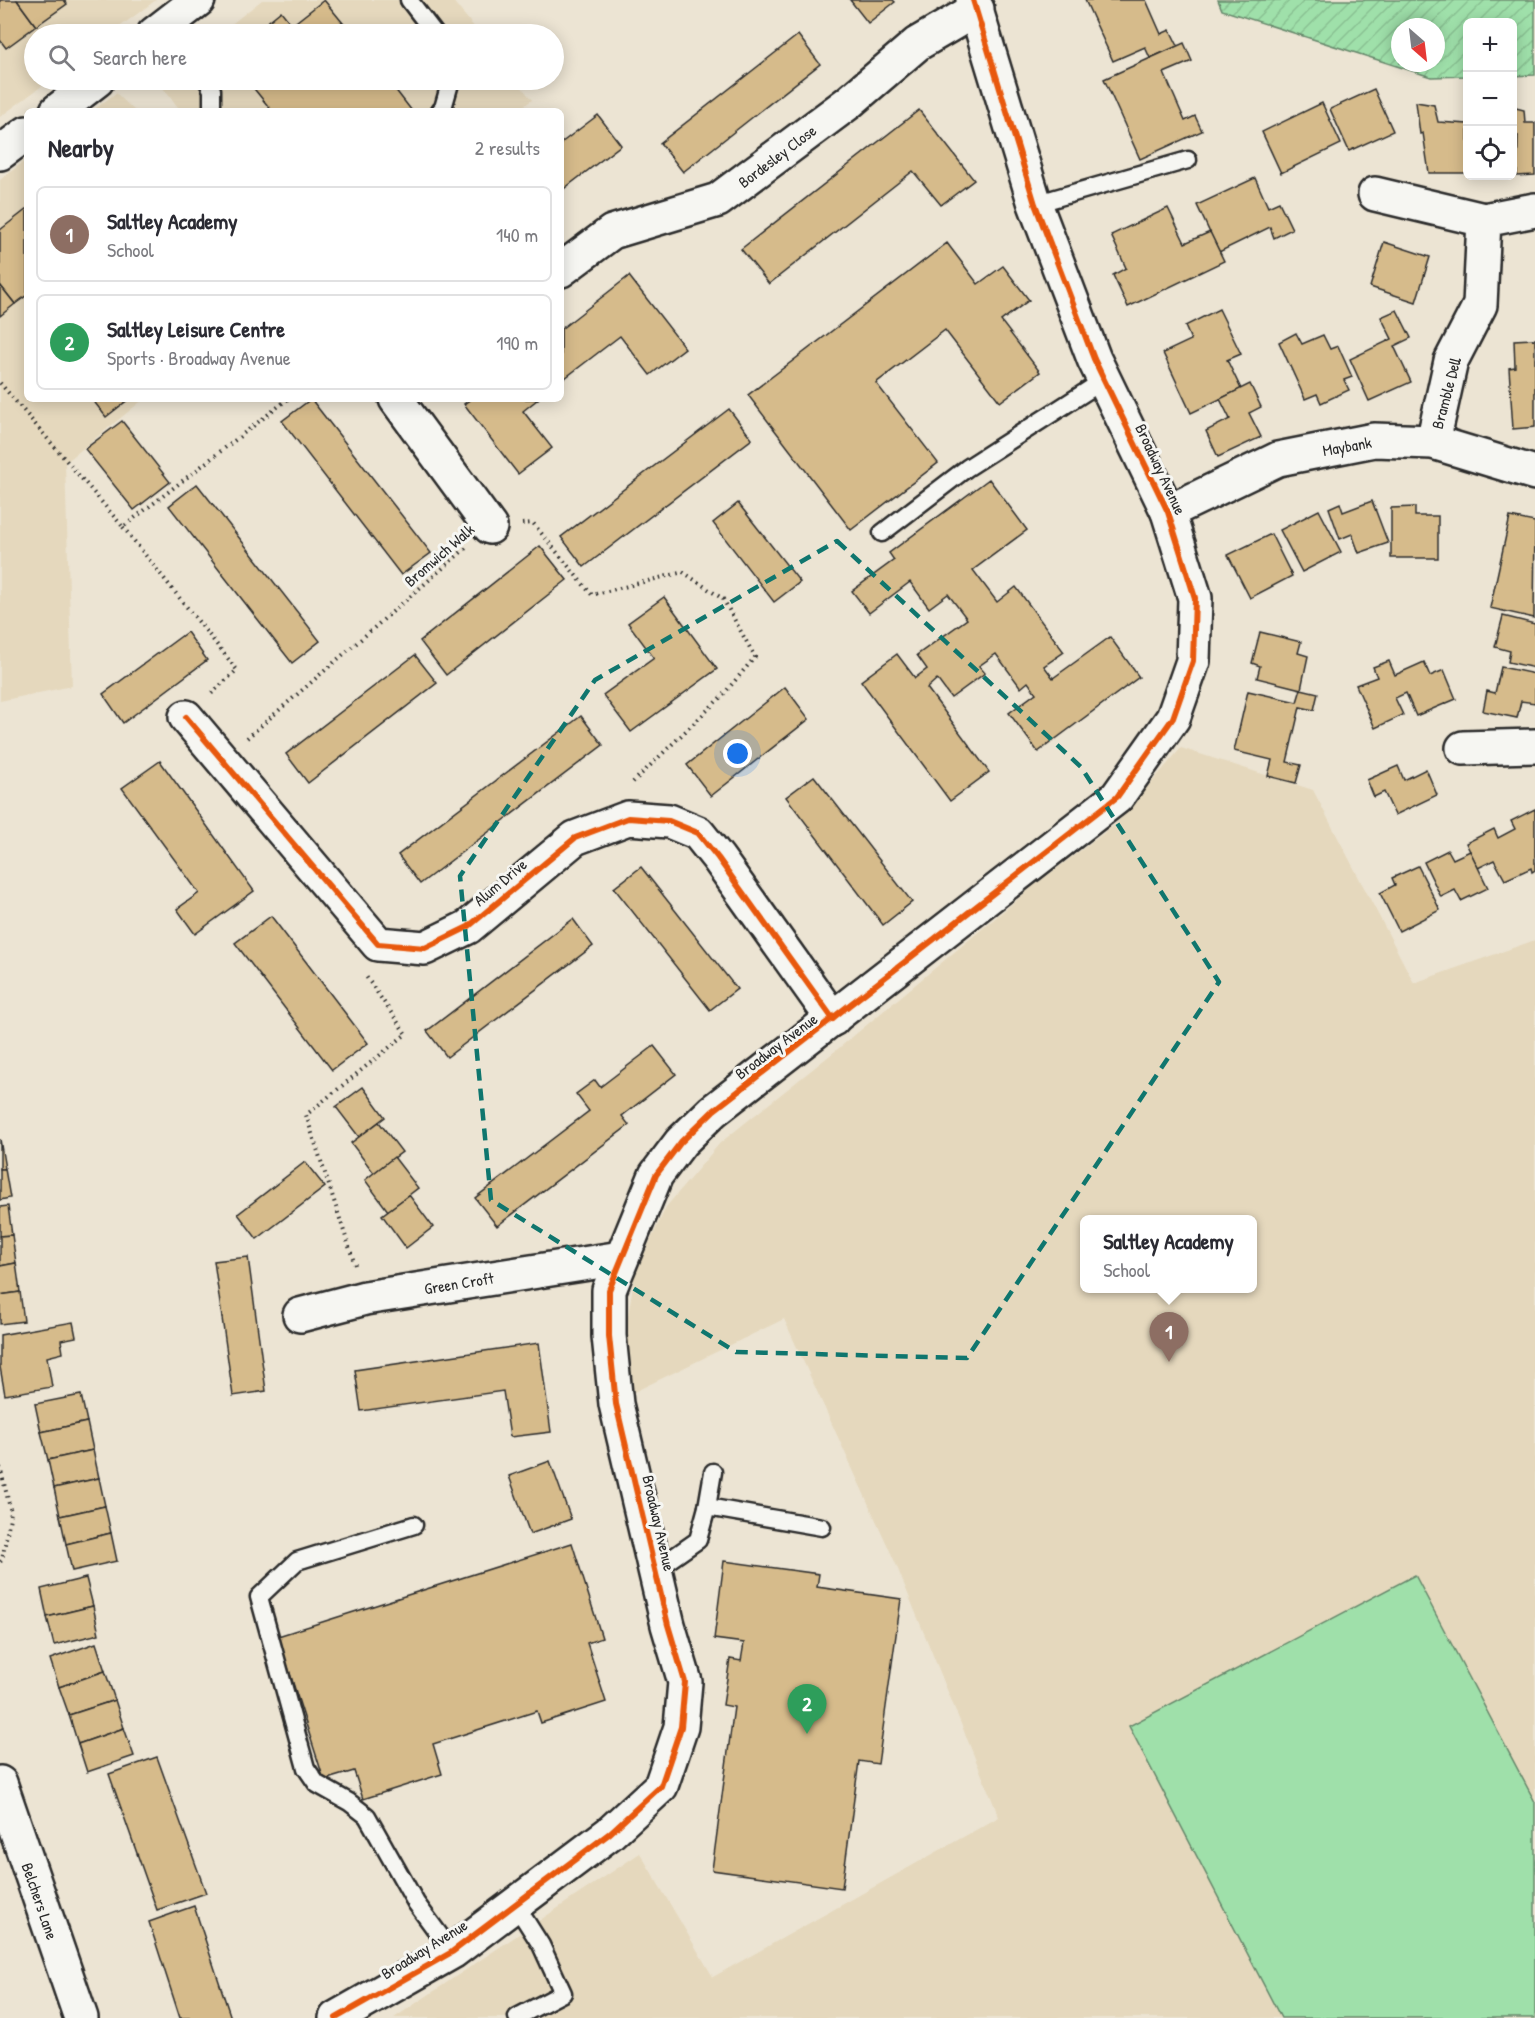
<!DOCTYPE html>
<html lang="en">
<head>
<meta charset="utf-8">
<style>
  :root { --surface:#fff; --page:#f7f7f7; --text:#2b2b33; --muted:#7c7c81; --line:#e1e1e2; --accent:#111827 }
  body { margin:0; font-family:"Patrick Hand",sans-serif; background:var(--page); color:var(--text) }
  .controls { position:absolute; right:18px; top:18px; display:grid; overflow:hidden; border-radius:9px; box-shadow:0 3px 15px #0003 }
  .controls button { width:54px; height:54px; display:grid; place-items:center; padding:0; border:0; border-bottom:2px solid var(--line); background:var(--surface); color:var(--text); font:30px sans-serif }
  .compass { position:absolute; left:1391px; top:18px; width:54px; height:54px; border-radius:50%; background:var(--surface); box-shadow:0 3px 15px #0003; rotate:152deg }
  .you { position:absolute; left:738px; top:754px; width:21px; height:21px; margin:-15px; border:4px solid #fff; border-radius:50%; background:#1a73e8; box-shadow:0 0 0 9px #1a73e833 }
  .badge { display:grid; place-items:center; width:39px; height:39px; border-radius:50%; background:var(--accent); color:#fff; font-size:20px; font-weight:700 }
  .pin { position:absolute; translate:-50% -50px; filter:drop-shadow(0 2px 3px #0008) }
  .pin::after { content:''; position:absolute; top:32px; width:21px; height:18px; background:inherit; clip-path:polygon(0 0,100% 0,50% 100%) }
  .popup { position:absolute; left:1080px; top:1215px; width:177px; height:78px; box-sizing:border-box; display:grid; place-content:center; border-radius:9px; background:var(--surface); filter:drop-shadow(0 2px 4px #0005); font-size:20px; white-space:nowrap; color:var(--muted) }
  .popup b { font-size:22px; color:var(--text) }
  .popup::after { content:''; position:absolute; left:50%; top:100%; margin-left:-12px; border:12px solid transparent; border-top-color:var(--surface) }
  .list { margin:0; padding:0; list-style:none }
  h2 { display:flex; justify-content:space-between; align-items:center; height:78px; margin:0; padding:0 24px; font-size:26px }
  h2 small { font-size:20px; font-weight:400; color:var(--muted) }
  .list li { display:grid; grid-template-columns:39px 1fr auto; gap:18px; align-items:center; box-sizing:border-box; height:96px; margin:0 12px 12px; padding:0 12px; border:2px solid var(--line); border-radius:9px }
  .list b { display:block; font-size:22px; white-space:nowrap }
  .list p { margin:0; font-size:20px; white-space:nowrap; color:var(--muted) }
  .list em { font-size:20px; font-style:normal; color:var(--muted) }
  .icon { flex:none; width:33px; height:33px; fill:none; stroke:currentColor; stroke-width:2; stroke-linecap:round; stroke-linejoin:round }
  .map { position:relative; flex:none; width:1535px; height:2018px; overflow:hidden }
  .search { position:absolute; background:var(--surface); box-shadow:0 3px 15px #0003; left:24px; top:24px; width:540px; height:66px; display:flex; align-items:center; gap:15px; box-sizing:border-box; padding:0 21px; border-radius:33px; color:var(--muted); font-size:22px }
  .panel { position:absolute; background:var(--surface); box-shadow:0 3px 15px #0003; left:24px; top:108px; width:540px; height:294px; border-radius:9px }
  .map>svg:first-child { display:block }
  .built { fill:#e5d8bd; fill-rule:evenodd }
  .grass { fill:#9fe0aa; stroke:#65866a; stroke-width:1.5 }
  .garden { fill:url(#garden-furrows); stroke:#65866a; stroke-width:1.5; fill-rule:evenodd }
  .building { fill:#d6bb8b; stroke:#2b2b2b; stroke-width:1.5 }
  .lines { fill:none; stroke-linecap:round; stroke-linejoin:round }
  .service-casing { stroke:#2b2b2b; stroke-width:21 }
  .minor-casing { stroke:#2b2b2b; stroke-width:38 }
  .tertiary-casing { stroke:#2b2b2b; stroke-width:38 }
  .secondary-casing { stroke:#2b2b2b; stroke-width:38 }
  .path { stroke:#2b2b2b; stroke-width:4; stroke-dasharray:1.5 4.5; stroke-linecap:butt }
  .service { stroke:#f6f6f2; stroke-width:16 }
  .minor { stroke:#f6f6f2; stroke-width:33 }
  .tertiary { stroke:#f6f6f2; stroke-width:33 }
  .secondary { stroke:#f6f6f2; stroke-width:33 }
  .cycleway-casing { stroke:#f6f6f2; stroke-width:10 }
  .cycleway { stroke:#e8590c; stroke-width:6 }
  .marked { fill:none; stroke:#0f766e; stroke-width:4.5; stroke-dasharray:12 8; stroke-linejoin:round }
  .labels { text-anchor:middle; stroke-width:6; stroke-linejoin:round; paint-order:stroke }
  .street-label { font-size:16px; fill:#2b2b2b; stroke:#f6f6f2 }
</style>
</head>
<body>
<div class="map">
<svg width="1535" height="2018" viewBox="0 0 1535 2018">
  <defs>
    <pattern id="garden-furrows" width="10" height="10" patternUnits="userSpaceOnUse" patternTransform="scale(1.5)"><rect width="10" height="10" fill="#9fe0aa"/><path d="M-1 1l2-2M0 10L10 0M9 11l2-2" fill="none" stroke="#89c092"/></pattern>
  </defs>
  <rect width="100%" height="100%" fill="#ece4d3"/>
  <filter id="ink" filterUnits="userSpaceOnUse"><feTurbulence type="fractalNoise" baseFrequency=".0167" numOctaves="2"/><feDisplacementMap in="SourceGraphic" scale="12" xChannelSelector="R" yChannelSelector="G"/><feConvolveMatrix kernelMatrix="1 2 1 2 8 2 1 2 1" color-interpolation-filters="sRGB"/></filter>
  <g filter="url(#ink)">
    <g class="built">
      <path d="M 0,0 L 156,0 L 110,34 L 34,34 L 34,80 L 50,80 L 0,117 Z"/>
      <path d="M 262,0 L 452,0 L 480,34 L 219,34 Z"/>
      <path d="M 163,80 L 516,80 L 532,100 L 517,111 L 181,111 L 159,83 Z"/>
      <path d="M 116,93 L 135,111 L 92,111 Z"/>
      <path d="M 27,159 L 27,399 L 144,399 L 65,463 L 72,686 L 0,701 L 0,180 Z"/>
      <path d="M 1181,748 L 1313,790 L 1414,983 L 1535,940 L 1535,2018 L 394,2018 L 640,1853 L 713,1977 L 999,1817 L 895,1562 L 784,1319 L 634,1392 L 625,1333 L 635,1274 L 666,1207 L 720,1143 L 839,1048 L 1036,884 L 1116,824 ZM 1085,1220 L 1253,1220 L 1253,1288 L 1085,1288 Z"/>
    </g>
    <path class="grass" d="M 1415,1575 L 1535,1802 L 1535,2018 L 1281,2018 L 1129,1726 Z"/>
    <path class="garden" d="M 1218,0 L 1535,0 L 1535,75 L 1513,76 L 1512,22 L 1468,22 L 1467,76 L 1431,77 L 1222,10 ZM 1400,27 L 1436,27 L 1436,63 L 1400,63 Z"/>
    <g class="building">
      <path d="M 0,0 L 17,0 L 36,26 L 6,48 L 0,40 Z"/>
      <path d="M 17,0 L 64,0 L 67,4 L 36,26 Z"/>
      <path d="M 324,0 L 352,34 L 264,34 L 259,29 L 281,11 L 292,25 Z"/>
      <path d="M 850,0 L 893,0 L 895,2 L 868,23 Z"/>
      <path d="M 1085,0 L 1146,0 L 1161,34 L 1170,30 L 1178,46 L 1150,58 L 1145,47 L 1113,61 Z"/>
      <path d="M 798,35 L 820,64 L 683,172 L 660,143 Z"/>
      <path d="M 1184,43 L 1192,61 L 1164,73 L 1185,121 L 1195,116 L 1202,131 L 1140,159 L 1104,79 Z"/>
      <path d="M 247,80 L 388,80 L 412,111 L 272,111 Z"/>
      <path d="M 1374,89 L 1393,131 L 1349,151 L 1330,109 Z"/>
      <path d="M 1416,102 L 1434,105 L 1438,122 L 1468,124 L 1468,173 L 1429,173 L 1423,133 L 1420,134 Z"/>
      <path d="M 1322,103 L 1341,144 L 1281,173 L 1262,132 Z"/>
      <path d="M 1512,107 L 1524,110 L 1525,123 L 1535,123 L 1535,175 L 1517,176 L 1518,136 L 1512,137 Z"/>
      <path d="M 919,110 L 974,180 L 941,205 L 913,171 L 769,284 L 741,249 Z"/>
      <path d="M 598,115 L 621,145 L 561,191 L 561,143 Z"/>
      <path d="M 1255,178 L 1268,207 L 1279,202 L 1292,229 L 1274,238 L 1270,227 L 1219,252 L 1197,205 Z"/>
      <path d="M 1168,208 L 1185,243 L 1210,232 L 1224,261 L 1128,307 L 1113,275 L 1126,268 L 1111,235 Z"/>
      <path d="M 27,209 L 27,295 L 15,304 L 0,285 L 0,230 Z"/>
      <path d="M 1384,242 L 1430,257 L 1416,302 L 1370,287 Z"/>
      <path d="M 947,243 L 978,284 L 1003,266 L 1029,300 L 1001,321 L 1040,372 L 1000,402 L 945,330 L 876,383 L 938,463 L 851,530 L 748,395 Z"/>
      <path d="M 629,276 L 685,348 L 650,375 L 620,336 L 561,381 L 561,329 Z"/>
      <path d="M 0,285 L 15,304 L 0,316 Z"/>
      <path d="M 1219,309 L 1241,354 L 1227,360 L 1241,389 L 1191,413 L 1163,353 L 1191,340 L 1185,326 Z"/>
      <path d="M 1397,310 L 1411,338 L 1394,346 L 1411,382 L 1369,401 L 1350,359 L 1392,339 L 1381,317 Z"/>
      <path d="M 1296,333 L 1302,344 L 1323,335 L 1330,349 L 1338,346 L 1352,377 L 1344,380 L 1349,390 L 1321,403 L 1317,394 L 1305,399 L 1279,342 Z"/>
      <path d="M 1535,339 L 1535,427 L 1513,429 L 1509,368 L 1515,367 L 1514,340 Z"/>
      <path d="M 1250,384 L 1261,407 L 1249,413 L 1261,437 L 1218,457 L 1206,431 L 1230,419 L 1220,399 Z"/>
      <path d="M 92,399 L 129,399 L 106,417 Z"/>
      <path d="M 311,399 L 431,553 L 401,575 L 282,421 Z"/>
      <path d="M 471,399 L 538,399 L 523,411 L 552,448 L 518,474 L 464,404 Z"/>
      <path d="M 729,409 L 752,439 L 584,567 L 561,537 Z"/>
      <path d="M 122,421 L 170,482 L 134,510 L 85,449 Z"/>
      <path d="M 989,479 L 1027,530 L 973,570 L 997,602 L 1016,587 L 1064,652 L 1044,666 L 1053,678 L 1110,637 L 1139,677 L 1038,752 L 1009,713 L 1036,693 L 1028,682 L 1021,688 L 996,654 L 979,666 L 985,673 L 951,698 L 937,679 L 927,688 L 989,772 L 950,801 L 861,681 L 897,654 L 915,678 L 927,669 L 917,655 L 967,619 L 948,594 L 929,608 L 910,582 L 869,613 L 852,591 L 894,560 L 889,553 Z"/>
      <path d="M 197,484 L 320,641 L 292,663 L 169,506 Z"/>
      <path d="M 1372,501 L 1388,543 L 1359,553 L 1352,534 L 1340,539 L 1329,508 L 1340,503 L 1343,512 Z"/>
      <path d="M 738,503 L 800,582 L 774,602 L 713,523 Z"/>
      <path d="M 1415,507 L 1415,516 L 1438,516 L 1438,558 L 1391,558 L 1391,508 Z"/>
      <path d="M 1319,510 L 1341,552 L 1302,572 L 1280,530 Z"/>
      <path d="M 1510,517 L 1535,522 L 1534,618 L 1490,608 Z"/>
      <path d="M 1271,534 L 1292,576 L 1250,598 L 1228,555 Z"/>
      <path d="M 540,546 L 567,580 L 446,675 L 420,641 Z"/>
      <path d="M 664,597 L 717,669 L 631,732 L 603,695 L 654,658 L 628,623 Z"/>
      <path d="M 1503,616 L 1535,624 L 1535,668 L 1508,662 L 1510,651 L 1495,647 Z"/>
      <path d="M 187,632 L 207,660 L 123,723 L 103,694 Z"/>
      <path d="M 1260,632 L 1301,642 L 1298,653 L 1308,656 L 1301,689 L 1257,678 L 1260,666 L 1252,663 Z"/>
      <path d="M 415,655 L 437,683 L 308,783 L 286,754 Z"/>
      <path d="M 1389,661 L 1395,675 L 1424,662 L 1430,676 L 1444,670 L 1456,699 L 1416,716 L 1406,693 L 1395,698 L 1403,715 L 1375,728 L 1356,685 L 1377,677 L 1373,667 Z"/>
      <path d="M 1501,667 L 1535,674 L 1535,703 L 1521,701 L 1517,718 L 1483,711 L 1487,691 L 1495,693 Z"/>
      <path d="M 785,687 L 809,719 L 711,796 L 687,765 Z"/>
      <path d="M 1301,689 L 1318,693 L 1314,710 L 1300,707 L 1287,762 L 1301,765 L 1296,783 L 1268,776 L 1272,760 L 1234,751 L 1248,691 L 1297,702 Z"/>
      <path d="M 581,716 L 603,745 L 420,884 L 398,855 Z"/>
      <path d="M 160,761 L 254,891 L 195,934 L 177,909 L 199,893 L 122,788 Z"/>
      <path d="M 1398,766 L 1404,780 L 1426,769 L 1437,795 L 1395,815 L 1384,792 L 1374,797 L 1367,780 Z"/>
      <path d="M 814,776 L 912,902 L 883,925 L 786,797 Z"/>
      <path d="M 1535,809 L 1535,870 L 1532,872 L 1531,868 L 1505,880 L 1494,860 L 1478,868 L 1466,843 L 1494,829 L 1498,838 L 1515,829 L 1511,821 Z"/>
      <path d="M 1448,850 L 1453,859 L 1470,851 L 1488,888 L 1461,901 L 1455,890 L 1441,897 L 1424,862 Z"/>
      <path d="M 1418,866 L 1440,910 L 1399,931 L 1380,893 L 1395,885 L 1392,878 Z"/>
      <path d="M 641,867 L 737,989 L 710,1010 L 614,888 Z"/>
      <path d="M 271,916 L 368,1043 L 332,1070 L 235,943 Z"/>
      <path d="M 573,919 L 593,946 L 447,1057 L 427,1031 Z"/>
      <path d="M 654,1046 L 676,1074 L 622,1116 L 629,1125 L 497,1226 L 475,1198 L 589,1111 L 576,1094 L 595,1080 L 600,1087 Z"/>
      <path d="M 363,1087 L 385,1117 L 359,1137 L 336,1107 Z"/>
      <path d="M 379,1122 L 402,1152 L 374,1173 L 351,1143 Z"/>
      <path d="M 0,1139 L 5,1169 L 0,1169 Z"/>
      <path d="M 394,1157 L 418,1188 L 388,1211 L 365,1180 Z"/>
      <path d="M 305,1162 L 325,1187 L 257,1239 L 238,1214 Z"/>
      <path d="M 0,1169 L 5,1169 L 10,1198 L 0,1200 Z"/>
      <path d="M 409,1195 L 433,1227 L 406,1248 L 382,1215 Z"/>
      <path d="M 8,1206 L 12,1235 L 0,1236 L 0,1207 Z"/>
      <path d="M 12,1235 L 16,1263 L 0,1266 L 0,1236 Z"/>
      <path d="M 248,1257 L 266,1391 L 233,1396 L 214,1261 Z"/>
      <path d="M 16,1263 L 20,1292 L 0,1295 L 0,1266 Z"/>
      <path d="M 20,1292 L 24,1321 L 0,1324 L 0,1295 Z"/>
      <path d="M 73,1322 L 76,1337 L 61,1340 L 63,1353 L 47,1357 L 52,1387 L 5,1395 L 0,1367 L 0,1335 Z"/>
      <path d="M 539,1343 L 551,1432 L 510,1437 L 503,1391 L 361,1411 L 355,1370 Z"/>
      <path d="M 81,1395 L 87,1422 L 41,1432 L 35,1404 Z"/>
      <path d="M 87,1422 L 93,1450 L 48,1460 L 41,1432 Z"/>
      <path d="M 93,1450 L 99,1478 L 54,1488 L 48,1460 Z"/>
      <path d="M 550,1461 L 571,1519 L 530,1534 L 509,1476 Z"/>
      <path d="M 99,1478 L 105,1506 L 60,1516 L 54,1488 Z"/>
      <path d="M 105,1506 L 111,1533 L 66,1544 L 60,1516 Z"/>
      <path d="M 111,1533 L 117,1561 L 72,1571 L 66,1544 Z"/>
      <path d="M 572,1543 L 602,1638 L 587,1643 L 606,1702 L 541,1723 L 537,1711 L 433,1744 L 442,1774 L 363,1799 L 354,1771 L 324,1780 L 278,1636 Z"/>
      <path d="M 724,1561 L 819,1574 L 817,1587 L 901,1599 L 878,1764 L 859,1761 L 842,1888 L 712,1870 L 734,1707 L 723,1705 L 730,1659 L 741,1661 L 744,1643 L 714,1639 Z"/>
      <path d="M 86,1578 L 93,1606 L 47,1617 L 41,1589 Z"/>
      <path d="M 93,1606 L 99,1634 L 54,1645 L 47,1617 Z"/>
      <path d="M 96,1643 L 105,1671 L 59,1687 L 50,1659 Z"/>
      <path d="M 105,1671 L 115,1700 L 69,1715 L 59,1687 Z"/>
      <path d="M 115,1700 L 124,1728 L 78,1744 L 69,1715 Z"/>
      <path d="M 124,1728 L 134,1756 L 87,1772 L 78,1744 Z"/>
      <path d="M 157,1757 L 206,1893 L 157,1910 L 109,1774 Z"/>
      <path d="M 194,1906 L 231,2018 L 180,2018 L 149,1922 Z"/>
    </g>
    <g class="lines">
      <defs>
        <g id="service">
          <path d="M 409,0 L 435,34"/>
          <path d="M 207,80 L 212,90 L 212,111"/>
          <path d="M 440,111 L 443,108 L 451,80"/>
          <path d="M 1035,204 L 1188,160"/>
          <path d="M 882,533 L 967,468 L 1104,380"/>
          <path d="M 707,1507 L 822,1527"/>
          <path d="M 414,1525 L 297,1561 L 259,1597 L 306,1768 L 317,1784 L 349,1802 L 367,1816 L 416,1903 L 452,1952"/>
          <path d="M 655,1570 L 698,1540 L 707,1507 L 713,1472"/>
          <path d="M 515,1904 L 541,1945 L 563,1993 L 517,2017"/>
        </g>
        <g id="minor">
          <path d="M 1375,194 L 1484,220"/>
          <path d="M 561,270 L 612,232 L 718,200 L 848,103 L 917,44 L 977,9"/>
          <path d="M 396,399 L 490,527"/>
          <path d="M 1433,442 L 1451,361 L 1480,305 L 1484,220 L 1535,210"/>
          <path d="M 1168,512 L 1278,459 L 1374,440 L 1433,442 L 1535,473"/>
          <path d="M 186,717 L 378,944 L 425,948 L 468,927 L 575,838 L 628,818 L 669,821 L 698,833 L 718,858 L 833,1019"/>
          <path d="M 1463,748 L 1535,746"/>
          <path d="M 300,1315 L 365,1298 L 621,1258"/>
          <path d="M 336,2018 L 452,1952 L 610,1833 L 661,1786 L 681,1727 L 685,1682 L 668,1625 L 616,1404 L 609,1336 L 609,1290 L 656,1175 L 681,1142 L 713,1111 L 1117,797 L 1173,718 L 1193,661 L 1195,598 L 1168,512 L 1094,359 L 1035,204 L 973,0"/>
        </g>
        <path id="tertiary" d="M 0,1783 L 81,2018"/>
        <g id="secondary">
          <path d="M 154,34 L 198,0"/>
          <path d="M 57,111 L 97,80"/>
          <path d="M 0,153 L 27,133"/>
        </g>
      </defs>
      <use href="#service" class="service-casing"/>
      <use href="#minor" class="minor-casing"/>
      <use href="#tertiary" class="tertiary-casing"/>
      <use href="#secondary" class="secondary-casing"/>
      <g class="path">
        <path d="M 0,383 L 123,527 L 288,399"/>
        <path d="M 522,524 L 533,523 L 592,595 L 683,572 L 723,599 L 755,657 L 722,696 L 631,784"/>
        <path d="M 123,527 L 237,670 L 211,694"/>
        <path d="M 247,738 L 466,548"/>
        <path d="M 355,1265 L 306,1115 L 406,1034 L 365,975"/>
        <path d="M 0,1467 L 11,1512 L 2,1560 L 0,1562"/>
      </g>
      <use href="#service" class="service"/>
      <use href="#minor" class="minor"/>
      <use href="#tertiary" class="tertiary"/>
      <use href="#secondary" class="secondary"/>
      <defs>
        <g id="cycleway">
          <path d="M 186,717 L 378,944 L 425,948 L 468,927 L 575,838 L 628,818 L 669,821 L 698,833 L 718,858 L 833,1019"/>
          <path d="M 336,2018 L 452,1952 L 610,1833 L 661,1786 L 681,1727 L 685,1682 L 668,1625 L 616,1404 L 609,1336 L 609,1290 L 656,1175 L 681,1142 L 713,1111 L 1117,797 L 1173,718 L 1193,661 L 1195,598 L 1168,512 L 1094,359 L 1035,204 L 973,0"/>
        </g>
      </defs>
      <use href="#cycleway" class="cycleway-casing"/>
      <use href="#cycleway" class="cycleway"/>
    </g>
  </g>
  <path class="marked" d="M 837,541 L 1081,767 L 1219,982 L 967,1358 L 736,1352 L 491,1200 L 460,876 L 595,680 Z"/>
  <g class="labels">
    <g class="street-label">
      <text transform="translate(777 156) rotate(-37)" y="6">Bordesley Close</text>
      <text transform="translate(1446 393) rotate(-75)" y="6">Bramble Dell</text>
      <text transform="translate(1347 446) rotate(-10)" y="6">Maybank</text>
      <text transform="translate(1161 469) rotate(65)" y="6">Broadway Avenue</text>
      <text transform="translate(439 555) rotate(-41)" y="6">Bromwich Walk</text>
      <text transform="translate(500 882) rotate(-40)" y="6">Alum Drive</text>
      <text transform="translate(776 1046) rotate(-37)" y="6">Broadway Avenue</text>
      <text transform="translate(459 1283) rotate(-9)" y="6">Green Croft</text>
      <text transform="translate(659 1523) rotate(77)" y="6">Broadway Avenue</text>
      <text transform="translate(40 1901) rotate(71)" y="6">Belchers Lane</text>
      <text transform="translate(424 1949) rotate(-32)" y="6">Broadway Avenue</text>
    </g>
  </g>
</svg>
<div class="controls">
<button>+</button>
<button>−</button>
<button><svg class="icon" aria-label="locate" viewBox="0 0 24 24"><circle cx="12" cy="12" r="6"/><path d="M12 2v4M12 18v4M2 12h4M18 12h4"/></svg></button>
</div>
<svg class="compass" viewBox="-18 -18 36 36"><path d="M0-13l5 13h-10z" fill="#e53935"/><path d="M0 13l5-13h-10z" fill="#7c7c81"/></svg>
<div class="you"></div>
<div class="pin badge" style="left:1169px;top:1362px;background:#8d6e63">1</div>
<div class="popup"><b>Saltley Academy</b>School</div>
<div class="pin badge" style="left:807px;top:1734px;background:#2e9e5b">2</div>
<div class="search"><svg class="icon" aria-label="search" viewBox="0 0 24 24"><circle cx="10" cy="10" r="6"/><path d="M15 15l6 6"/></svg>Search here</div>
<section class="panel">
<h2>Nearby<small>2 results</small></h2>
<ul class="list">
<li><span class="badge" style="background:#8d6e63">1</span><div><b>Saltley Academy</b><p>School</p></div><em>140 m</em></li>
<li><span class="badge" style="background:#2e9e5b">2</span><div><b>Saltley Leisure Centre</b><p>Sports · Broadway Avenue</p></div><em>190 m</em></li>
</ul>
</section>
</div>
</body>
</html>
